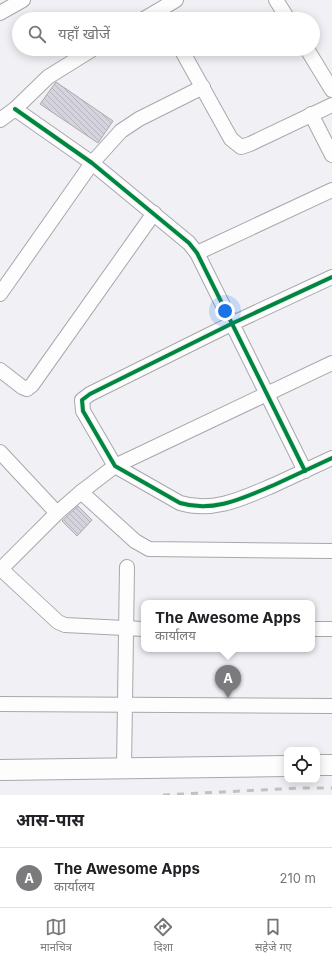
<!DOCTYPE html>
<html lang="hi">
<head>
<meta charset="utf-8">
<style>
  :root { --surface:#fff; --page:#f6f6f6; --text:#202124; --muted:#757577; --line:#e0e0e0; --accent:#7b7b7e }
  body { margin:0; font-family:Inter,"Noto Sans Devanagari",sans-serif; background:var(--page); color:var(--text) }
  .controls { position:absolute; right:12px; bottom:12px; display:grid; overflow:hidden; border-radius:8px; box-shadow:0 2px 10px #0003 }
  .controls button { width:36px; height:36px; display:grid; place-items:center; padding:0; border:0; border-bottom:1px solid var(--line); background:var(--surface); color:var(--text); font:20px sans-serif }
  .you { position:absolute; left:225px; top:311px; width:14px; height:14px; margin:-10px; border:3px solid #fff; border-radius:50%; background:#1a73e8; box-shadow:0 0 0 6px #1a73e833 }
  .badge { display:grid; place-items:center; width:26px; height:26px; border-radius:50%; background:var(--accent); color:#fff; font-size:13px; font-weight:700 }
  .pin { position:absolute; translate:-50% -33px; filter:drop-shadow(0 1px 2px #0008) }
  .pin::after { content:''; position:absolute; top:21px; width:14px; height:12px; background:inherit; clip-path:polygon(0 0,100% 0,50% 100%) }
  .popup { position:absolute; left:141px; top:600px; width:174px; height:52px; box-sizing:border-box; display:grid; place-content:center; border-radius:8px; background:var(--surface); filter:drop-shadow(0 1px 3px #0005); font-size:13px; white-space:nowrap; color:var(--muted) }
  .popup b { font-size:15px; color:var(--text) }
  .popup::after { content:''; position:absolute; left:50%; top:100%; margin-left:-8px; border:8px solid transparent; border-top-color:var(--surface) }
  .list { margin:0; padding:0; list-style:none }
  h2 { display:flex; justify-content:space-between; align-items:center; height:52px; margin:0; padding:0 16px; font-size:17px }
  h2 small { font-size:13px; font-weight:400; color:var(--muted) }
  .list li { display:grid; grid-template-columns:26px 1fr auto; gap:12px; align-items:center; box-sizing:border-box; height:60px; padding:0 16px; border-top:1px solid var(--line) }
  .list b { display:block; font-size:15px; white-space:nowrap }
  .list p { margin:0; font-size:13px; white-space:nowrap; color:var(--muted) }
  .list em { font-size:13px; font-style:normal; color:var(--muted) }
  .icon { flex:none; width:22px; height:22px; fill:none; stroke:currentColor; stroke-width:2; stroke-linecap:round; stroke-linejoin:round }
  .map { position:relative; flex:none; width:332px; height:795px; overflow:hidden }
  .search { position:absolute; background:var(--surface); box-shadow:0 2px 10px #0003; left:12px; right:12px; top:12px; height:44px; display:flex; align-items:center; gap:10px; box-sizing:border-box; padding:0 14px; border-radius:22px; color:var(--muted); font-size:15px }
  .sheet { height:112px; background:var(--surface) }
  nav { display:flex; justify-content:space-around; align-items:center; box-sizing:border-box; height:56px; border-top:1px solid var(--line); background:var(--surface); font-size:11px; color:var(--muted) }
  nav a { display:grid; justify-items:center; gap:2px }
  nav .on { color:var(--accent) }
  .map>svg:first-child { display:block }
  .building { fill:url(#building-back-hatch); stroke:#abaaae }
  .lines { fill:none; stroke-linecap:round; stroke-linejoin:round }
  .street-casing { stroke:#a8a7ab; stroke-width:16 }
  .secondary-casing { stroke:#a8a7ab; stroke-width:22 }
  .street { stroke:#fdfdfe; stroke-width:14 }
  .secondary { stroke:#fdfdfe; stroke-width:20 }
  .rail { stroke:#c1c1c3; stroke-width:3; stroke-dasharray:7 7; stroke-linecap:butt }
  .cycleway-casing { stroke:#efeff6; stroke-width:6 }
  .cycleway { stroke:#00873e; stroke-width:4 }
</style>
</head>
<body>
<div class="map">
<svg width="332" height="795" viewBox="0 0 332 795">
  <defs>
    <pattern id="building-back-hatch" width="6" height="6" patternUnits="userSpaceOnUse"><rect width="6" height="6" fill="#d4d3de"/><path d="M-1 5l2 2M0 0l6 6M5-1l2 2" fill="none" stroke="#b7b6c0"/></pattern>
  </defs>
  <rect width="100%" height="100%" fill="#f0f0f5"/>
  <g class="building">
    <path d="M 56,82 L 113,121 L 98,143 L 40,104 Z"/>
    <path d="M 78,506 L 92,520 L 77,536 L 62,521 Z"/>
  </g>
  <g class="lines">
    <defs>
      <g id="street">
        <path d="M 276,0 L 288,19"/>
        <path d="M 0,13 L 23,0"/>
        <path d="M 144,19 L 176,0"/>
        <path d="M 181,49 L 231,139 L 241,147 L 250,144 L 332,105"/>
        <path d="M 307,49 L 332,90"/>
        <path d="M 15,109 L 92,163 L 189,243 L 197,253 L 305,471"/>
        <path d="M 311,114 L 332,155"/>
        <path d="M 0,120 L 15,109 L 48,77 L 93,49"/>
        <path d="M 197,253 L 332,190"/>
        <path d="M 332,277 L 231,324 L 90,394 L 82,400 L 83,411 L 115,466 L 180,503 C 214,513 243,498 274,485 C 293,476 313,467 332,458"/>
        <path d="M 0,294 L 92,163 L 121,131 L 139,119 L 203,87"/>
        <path d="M 0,370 L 22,387 L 27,389 L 32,385 L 154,213"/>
        <path d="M 0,452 L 57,513"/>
        <path d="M 81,492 L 115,466 L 332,363"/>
        <path d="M 1,569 L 58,622 L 65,625 L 144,629"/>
        <path d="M 0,570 L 57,513 L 81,492 L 135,541 L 149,549 L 332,551"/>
        <path d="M 312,629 L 332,629"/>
        <path d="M 0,704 L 332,706"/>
        <path d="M 124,769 L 127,567"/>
      </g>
      <g id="secondary">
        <path d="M 317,765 L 332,765"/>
        <path d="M 0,770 L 287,766"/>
      </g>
    </defs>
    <use href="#street" class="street-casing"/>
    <use href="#secondary" class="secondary-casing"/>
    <use href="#street" class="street"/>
    <use href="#secondary" class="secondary"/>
    <path class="rail" d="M 163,795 L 300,788 L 332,788"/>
    <defs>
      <g id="cycleway">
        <path d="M 15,109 L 92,163 L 189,243 L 197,253 L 305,471"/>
        <path d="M 332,277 L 231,324 L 90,394 L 82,400 L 83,411 L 115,466 L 180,503 C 214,513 243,498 274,485 C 293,476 313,467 332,458"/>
      </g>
    </defs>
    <use href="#cycleway" class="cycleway-casing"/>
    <use href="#cycleway" class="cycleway"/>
  </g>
</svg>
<div class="controls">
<button><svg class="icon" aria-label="locate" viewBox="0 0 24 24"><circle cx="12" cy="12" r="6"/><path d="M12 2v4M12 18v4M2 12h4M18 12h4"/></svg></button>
</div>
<div class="you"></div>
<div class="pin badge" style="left:228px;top:698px">A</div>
<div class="popup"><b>The Awesome Apps</b>कार्यालय</div>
<div class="search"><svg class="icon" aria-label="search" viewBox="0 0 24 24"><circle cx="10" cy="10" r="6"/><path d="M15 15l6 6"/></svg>यहाँ खोजें</div>
</div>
<section class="sheet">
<h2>आस-पास<small></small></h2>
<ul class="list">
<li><span class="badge">A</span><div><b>The Awesome Apps</b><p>कार्यालय</p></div><em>210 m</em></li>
</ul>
</section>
<nav>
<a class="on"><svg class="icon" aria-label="map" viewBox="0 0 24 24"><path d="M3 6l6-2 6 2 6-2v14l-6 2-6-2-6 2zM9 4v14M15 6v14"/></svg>मानचित्र</a>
<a><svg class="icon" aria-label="directions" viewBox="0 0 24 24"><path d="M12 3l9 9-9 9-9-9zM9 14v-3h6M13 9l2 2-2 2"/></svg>दिशा</a>
<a><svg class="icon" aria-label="saved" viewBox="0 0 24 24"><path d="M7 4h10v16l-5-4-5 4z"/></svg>सहेजे गए</a>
</nav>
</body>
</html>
